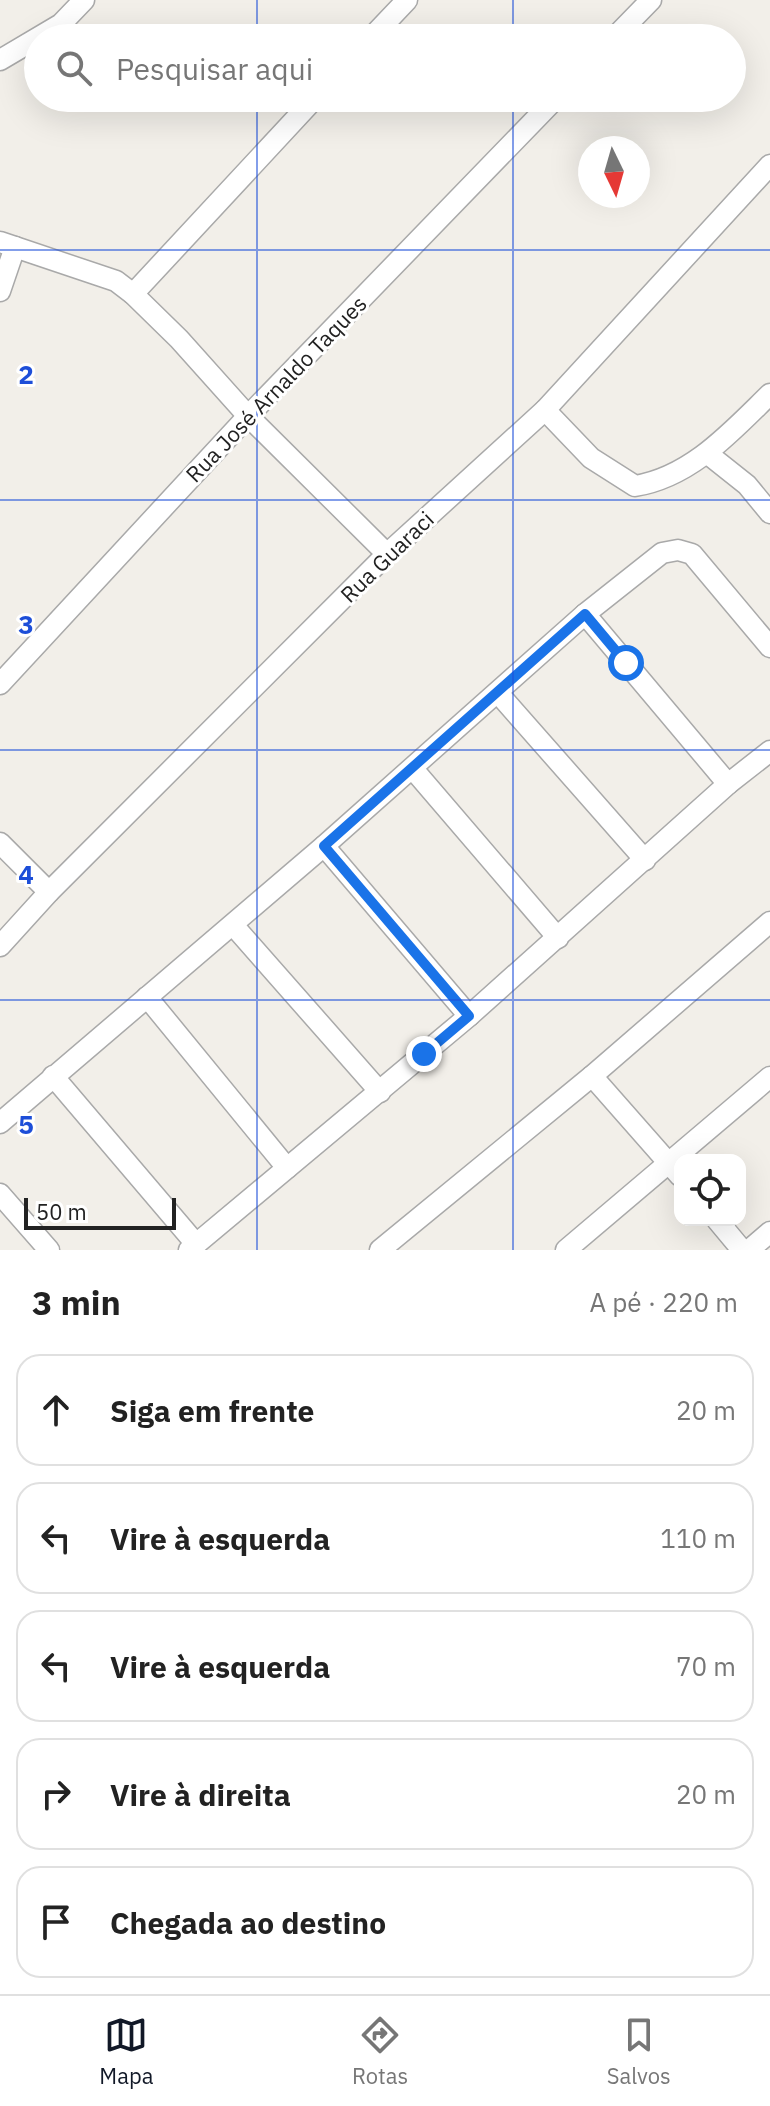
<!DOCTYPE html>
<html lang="pt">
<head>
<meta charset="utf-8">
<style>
  :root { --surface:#fff; --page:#f6f6f6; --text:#222; --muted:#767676; --line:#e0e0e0; --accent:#111827 }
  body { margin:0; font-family:"IBM Plex Sans",sans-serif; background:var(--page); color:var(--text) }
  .controls { position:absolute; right:24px; bottom:24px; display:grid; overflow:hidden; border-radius:16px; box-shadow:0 8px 32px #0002 }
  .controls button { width:72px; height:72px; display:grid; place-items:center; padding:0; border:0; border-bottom:2px solid var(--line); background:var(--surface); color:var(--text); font:40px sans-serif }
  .compass { position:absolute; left:578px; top:136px; width:72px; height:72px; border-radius:50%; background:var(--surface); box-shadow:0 8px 32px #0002; rotate:175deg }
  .scale { position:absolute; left:24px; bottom:20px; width:152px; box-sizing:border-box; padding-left:8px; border:4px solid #222; border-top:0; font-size:22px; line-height:28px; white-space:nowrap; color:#222; -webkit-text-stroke:6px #fff; paint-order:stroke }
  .stop { position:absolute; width:24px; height:24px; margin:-18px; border:6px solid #1a73e8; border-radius:50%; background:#fff }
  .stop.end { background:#1a73e8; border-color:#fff; box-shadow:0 2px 8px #0008 }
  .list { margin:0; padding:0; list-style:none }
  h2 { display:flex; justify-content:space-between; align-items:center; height:104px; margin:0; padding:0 32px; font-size:34px }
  h2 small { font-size:26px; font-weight:400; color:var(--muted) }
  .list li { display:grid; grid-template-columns:52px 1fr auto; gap:24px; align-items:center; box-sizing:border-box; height:112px; margin:0 16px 16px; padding:0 16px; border:2px solid var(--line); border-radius:24px }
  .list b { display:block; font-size:30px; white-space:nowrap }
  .list em { font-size:26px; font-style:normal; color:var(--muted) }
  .icon { flex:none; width:44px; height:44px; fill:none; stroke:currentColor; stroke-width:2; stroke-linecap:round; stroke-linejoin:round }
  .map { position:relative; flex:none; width:770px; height:1250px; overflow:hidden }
  .search { position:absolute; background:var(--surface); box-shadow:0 8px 32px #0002; left:24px; right:24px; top:24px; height:88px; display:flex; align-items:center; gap:20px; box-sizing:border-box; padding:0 28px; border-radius:44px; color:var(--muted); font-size:30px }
  .sheet { height:744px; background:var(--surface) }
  nav { display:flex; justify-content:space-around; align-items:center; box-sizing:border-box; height:112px; border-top:2px solid var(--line); background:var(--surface); font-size:22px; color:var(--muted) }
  nav a { display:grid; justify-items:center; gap:4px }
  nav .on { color:var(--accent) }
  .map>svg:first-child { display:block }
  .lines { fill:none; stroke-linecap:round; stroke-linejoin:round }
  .minor-casing { stroke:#a9a9a9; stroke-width:23 }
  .minor { stroke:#fff; stroke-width:20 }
  .route { stroke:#1a73e8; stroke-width:10 }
  .grid { fill:none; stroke:#1d4ed8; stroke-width:2; stroke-opacity:0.55 }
  .labels { text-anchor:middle; stroke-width:6; stroke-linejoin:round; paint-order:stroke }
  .street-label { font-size:22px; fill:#222; stroke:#fff }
  .grid-label { font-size:26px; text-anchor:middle; font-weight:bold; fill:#1d4ed8; stroke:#fff; stroke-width:6; stroke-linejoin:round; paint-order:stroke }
</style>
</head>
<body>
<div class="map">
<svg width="770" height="1250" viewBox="0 0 770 1250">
  <rect width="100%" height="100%" fill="#f2efe9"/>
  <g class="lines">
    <defs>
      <g id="minor">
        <path d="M 371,38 L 407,0"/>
        <path d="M 614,38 L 651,0"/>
        <path d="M 0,60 L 61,24 L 84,0"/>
        <path d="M 0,242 L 116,281 L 133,294 L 179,339 L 248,416 L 387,554"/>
        <path d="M 0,291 L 15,247"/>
        <path d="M 133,294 L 315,98"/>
        <path d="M 545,410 L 591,458 L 635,486 C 691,477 731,432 770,394"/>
        <path d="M 708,454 L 747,485 L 770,513"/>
        <path d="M 585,614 L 728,784"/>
        <path d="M 0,684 L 248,416 L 556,98"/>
        <path d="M 498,693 L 645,860"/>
        <path d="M 413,769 L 558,938"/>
        <path d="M 0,843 L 49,892"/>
        <path d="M 324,846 L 469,1016"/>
        <path d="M 233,925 L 380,1092"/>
        <path d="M 0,946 L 49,892 L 387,554 L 545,410 L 770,165"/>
        <path d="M 147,997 L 287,1168"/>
        <path d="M 53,1076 L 196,1244"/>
        <path d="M 592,1076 L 680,1176"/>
        <path d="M 0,1123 L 324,846 L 585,614 L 662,553 L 678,550 L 692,554 L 770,647"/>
        <path d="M 0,1194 L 49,1250"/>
        <path d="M 717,1220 L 742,1250"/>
        <path d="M 189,1250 L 469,1016 L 728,784 L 770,751"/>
        <path d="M 380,1250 L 592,1076 L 770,922"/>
        <path d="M 566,1250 L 770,1077"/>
        <path d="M 749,1250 L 770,1232"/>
      </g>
    </defs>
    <use href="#minor" class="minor-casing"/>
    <use href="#minor" class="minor"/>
  </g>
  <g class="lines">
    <path class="route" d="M 424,1054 L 469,1016 L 324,846 L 585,614 L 626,663"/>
  </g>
  <path class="grid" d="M 257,0 L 257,38M 513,0 L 513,38M 257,98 L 257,1250M 513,98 L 513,1250M 0,250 L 770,250M 0,500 L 770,500M 0,750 L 770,750M 0,1000 L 770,1000"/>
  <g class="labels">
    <g class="street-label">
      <text transform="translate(276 389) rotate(-46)" y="8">Rua José Arnaldo Taques</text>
      <text transform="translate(387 557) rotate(-44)" y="8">Rua Guaraci</text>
    </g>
  </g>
  <g class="grid-label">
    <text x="26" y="384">2</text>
    <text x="26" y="634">3</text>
    <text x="26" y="884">4</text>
    <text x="26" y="1134">5</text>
  </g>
</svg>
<div class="controls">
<button><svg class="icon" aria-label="locate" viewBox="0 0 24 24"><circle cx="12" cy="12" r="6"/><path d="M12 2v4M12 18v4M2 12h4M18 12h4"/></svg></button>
</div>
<svg class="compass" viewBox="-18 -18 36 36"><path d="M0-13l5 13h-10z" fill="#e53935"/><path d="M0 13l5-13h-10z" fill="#767676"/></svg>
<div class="scale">50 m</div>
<div class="stop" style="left:626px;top:663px"></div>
<div class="stop end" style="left:424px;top:1054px"></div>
<div class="search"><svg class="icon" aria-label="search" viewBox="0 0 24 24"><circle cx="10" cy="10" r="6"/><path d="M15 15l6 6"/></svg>Pesquisar aqui</div>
</div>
<section class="sheet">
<h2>3 min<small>A pé · 220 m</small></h2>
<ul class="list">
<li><svg class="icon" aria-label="ahead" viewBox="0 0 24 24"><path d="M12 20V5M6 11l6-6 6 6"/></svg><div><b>Siga em frente</b></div><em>20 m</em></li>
<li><svg class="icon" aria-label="left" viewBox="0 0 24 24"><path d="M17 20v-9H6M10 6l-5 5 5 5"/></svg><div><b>Vire à esquerda</b></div><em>110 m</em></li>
<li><svg class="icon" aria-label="left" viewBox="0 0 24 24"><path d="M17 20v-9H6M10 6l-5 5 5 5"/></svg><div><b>Vire à esquerda</b></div><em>70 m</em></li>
<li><svg class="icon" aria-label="right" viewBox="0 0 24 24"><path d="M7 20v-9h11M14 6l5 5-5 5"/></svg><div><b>Vire à direita</b></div><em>20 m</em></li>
<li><svg class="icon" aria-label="arrive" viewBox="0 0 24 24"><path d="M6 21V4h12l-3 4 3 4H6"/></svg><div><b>Chegada ao destino</b></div></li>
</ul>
</section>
<nav>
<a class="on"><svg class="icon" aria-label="map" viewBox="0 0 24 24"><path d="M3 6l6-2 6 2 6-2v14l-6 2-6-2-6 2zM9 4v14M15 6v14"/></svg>Mapa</a>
<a><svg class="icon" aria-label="directions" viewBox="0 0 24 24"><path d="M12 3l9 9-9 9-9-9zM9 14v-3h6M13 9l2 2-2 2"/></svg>Rotas</a>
<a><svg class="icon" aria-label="saved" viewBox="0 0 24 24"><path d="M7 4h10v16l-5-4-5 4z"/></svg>Salvos</a>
</nav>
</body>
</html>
